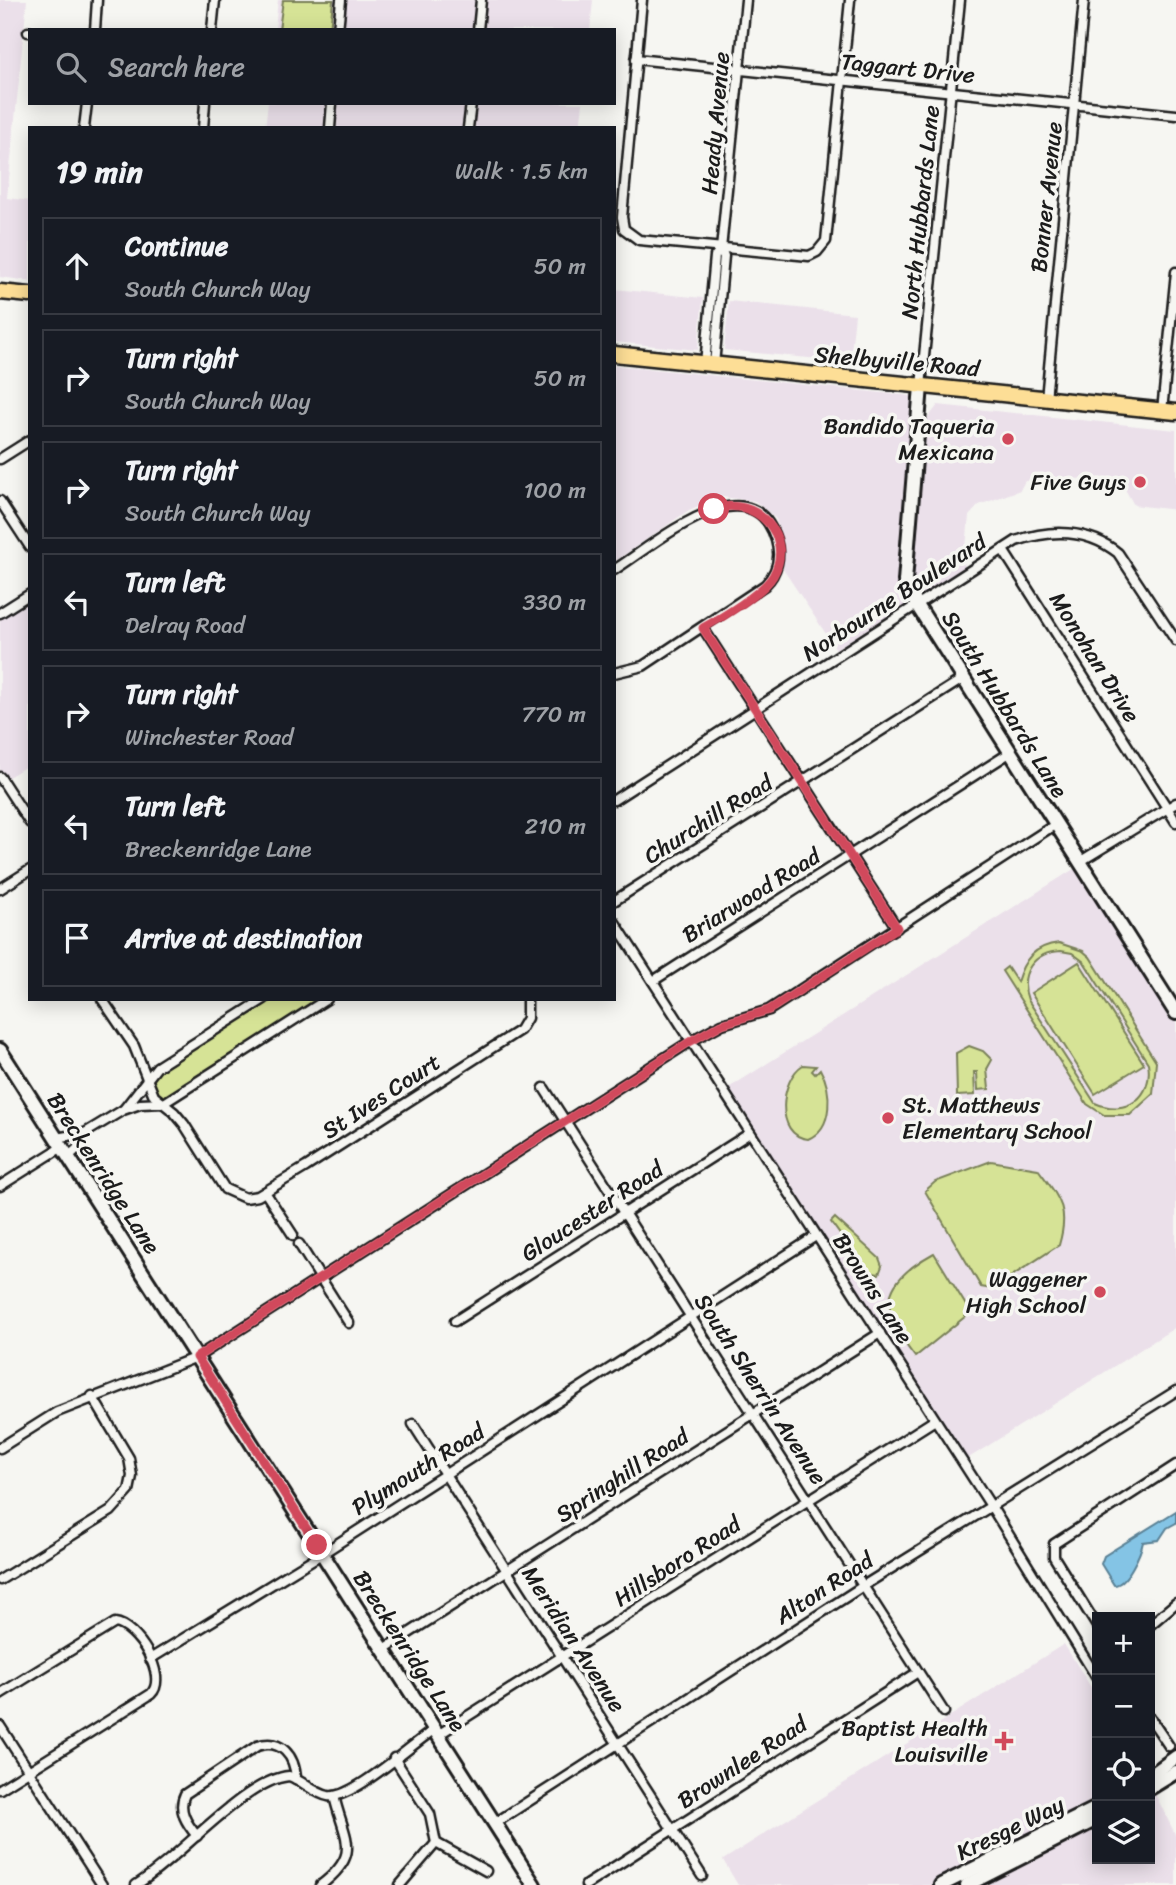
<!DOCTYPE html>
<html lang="en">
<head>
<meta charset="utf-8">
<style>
  :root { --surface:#171b24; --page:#20242c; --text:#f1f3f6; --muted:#9ea1a6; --line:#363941 }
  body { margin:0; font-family:Sriracha,sans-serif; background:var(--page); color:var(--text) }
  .controls { position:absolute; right:21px; bottom:21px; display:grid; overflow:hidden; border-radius:0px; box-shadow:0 4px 18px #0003 }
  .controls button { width:63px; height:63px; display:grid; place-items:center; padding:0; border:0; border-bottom:2px solid var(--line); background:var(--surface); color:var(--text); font:35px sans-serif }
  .stop { position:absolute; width:21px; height:21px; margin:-16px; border:5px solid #d1495b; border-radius:50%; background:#fff }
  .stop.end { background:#d1495b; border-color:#fff; box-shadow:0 2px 7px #0008 }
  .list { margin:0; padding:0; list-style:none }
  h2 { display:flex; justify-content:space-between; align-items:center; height:91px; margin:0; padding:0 28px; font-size:30px }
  h2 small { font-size:23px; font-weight:400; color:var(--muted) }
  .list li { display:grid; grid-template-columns:46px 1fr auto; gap:21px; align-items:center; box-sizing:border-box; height:98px; margin:0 14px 14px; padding:0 14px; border:2px solid var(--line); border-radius:0px }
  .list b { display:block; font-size:26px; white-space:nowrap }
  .list p { margin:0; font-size:23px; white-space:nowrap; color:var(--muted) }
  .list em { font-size:23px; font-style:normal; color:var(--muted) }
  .icon { flex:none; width:38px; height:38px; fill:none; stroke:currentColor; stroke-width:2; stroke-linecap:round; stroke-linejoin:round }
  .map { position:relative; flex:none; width:1176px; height:1885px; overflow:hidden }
  .search { position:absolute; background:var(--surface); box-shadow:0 4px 18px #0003; left:28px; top:28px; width:588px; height:77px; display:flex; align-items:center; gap:18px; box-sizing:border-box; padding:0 24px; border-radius:0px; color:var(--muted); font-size:26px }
  .panel { position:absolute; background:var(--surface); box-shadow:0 4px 18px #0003; left:28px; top:126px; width:588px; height:875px; border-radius:0px }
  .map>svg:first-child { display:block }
  .built { fill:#ebe0ea }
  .green { fill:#d6e396; stroke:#798059; stroke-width:2; fill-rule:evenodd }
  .water { fill:#84c4e5; stroke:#5a8195; stroke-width:2 }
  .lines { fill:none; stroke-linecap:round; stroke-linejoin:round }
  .street-casing { stroke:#1c1c1c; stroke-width:13 }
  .secondary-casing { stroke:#1c1c1c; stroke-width:18 }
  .primary-casing { stroke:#1c1c1c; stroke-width:19 }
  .street { stroke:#f6f6f2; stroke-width:8 }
  .secondary { stroke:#f6f6f2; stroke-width:12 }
  .primary { stroke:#fdde96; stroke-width:14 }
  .route { stroke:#d1495b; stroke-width:9 }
  .poi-dot { fill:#d1495b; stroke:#f6f6f2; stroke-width:2.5 }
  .labels { text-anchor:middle; stroke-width:7; stroke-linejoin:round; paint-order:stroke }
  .street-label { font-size:23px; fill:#1c1c1c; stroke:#f6f6f2 }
  .poi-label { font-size:23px; fill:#1c1c1c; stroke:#f6f6f2; text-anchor:end }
</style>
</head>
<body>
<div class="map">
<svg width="1176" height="1885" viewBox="0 0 1176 1885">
  <rect width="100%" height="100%" fill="#f6f6f2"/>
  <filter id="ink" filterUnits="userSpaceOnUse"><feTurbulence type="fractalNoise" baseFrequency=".0143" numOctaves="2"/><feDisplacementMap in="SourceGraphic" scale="14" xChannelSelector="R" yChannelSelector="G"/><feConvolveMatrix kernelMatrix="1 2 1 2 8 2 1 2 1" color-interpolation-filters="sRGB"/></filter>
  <g filter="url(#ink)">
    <g class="built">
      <path d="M 0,0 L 27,0 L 7,198 L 30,201 L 30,281 L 0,277 Z"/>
      <path d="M 278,0 L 593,0 L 590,30 L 275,30 Z"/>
      <path d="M 268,103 L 583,103 L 580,128 L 265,128 Z"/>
      <path d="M 614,289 L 703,298 L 698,350 L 614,342 Z"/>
      <path d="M 729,301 L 855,314 L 850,362 L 724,350 Z"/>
      <path d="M 614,365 L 912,396 L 905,475 L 919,477 L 927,419 L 938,405 L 1176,430 L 1176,510 L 1134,505 L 1118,477 L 1025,481 L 1020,490 L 979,505 L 969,516 L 964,568 L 836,649 L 783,569 L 782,542 L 776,519 L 755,501 L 722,497 L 689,510 L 614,562 Z"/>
      <path d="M 30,597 L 30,764 L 5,779 L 0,771 L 0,616 Z"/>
      <path d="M 1077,867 L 1176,1023 L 1176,1327 L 964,1461 L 727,1089 Z"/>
      <path d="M 1064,1644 L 1097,1697 L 1097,1859 L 1150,1859 L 1150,1784 L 1176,1836 L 1176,1885 L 738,1885 L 723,1860 Z"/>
    </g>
    <g class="green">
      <path d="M 283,0 L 333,0 L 330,30 L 279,30 Z"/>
      <path d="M 1059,943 L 1083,951 L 1090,957 L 1156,1062 L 1153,1094 L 1130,1115 L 1104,1115 L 1087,1104 L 1002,971 L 1007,967 L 1017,982 C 1024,959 1034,946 1059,943 ZM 1061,951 L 1072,953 L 1084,962 L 1148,1063 C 1154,1097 1126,1117 1095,1103 L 1028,1000 C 1018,973 1034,952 1061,951 Z"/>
      <path d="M 1079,962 L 1144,1064 L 1095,1094 L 1031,993 Z"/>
      <path d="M 268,999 L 323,999 L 165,1098 C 151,1094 147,1081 157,1070 Z"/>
      <path d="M 969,1046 L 983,1051 L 992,1060 L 987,1069 L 989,1089 L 978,1090 L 977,1072 L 974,1072 L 975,1095 L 957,1096 L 956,1053 Z"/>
      <path d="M 803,1065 L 816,1066 L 812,1071 L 815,1074 L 820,1069 C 832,1090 834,1128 808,1139 C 774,1136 780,1079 803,1065 Z"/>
      <path d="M 991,1161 L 1038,1169 C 1059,1198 1070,1208 1059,1245 L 992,1289 L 981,1287 L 925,1191 L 935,1182 Z"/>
      <path d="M 835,1218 L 879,1258 L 882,1266 L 879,1274 L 867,1272 L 831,1222 Z"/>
      <path d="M 934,1253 L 967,1307 L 966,1316 L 915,1357 C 878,1310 879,1283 934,1253 Z"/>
    </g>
    <path class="water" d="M 1176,1511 L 1176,1523 L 1167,1528 L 1159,1540 L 1143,1542 C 1141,1552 1127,1585 1114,1585 L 1101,1564 L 1104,1556 Z"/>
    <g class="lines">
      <defs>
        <g id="street">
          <path d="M 642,0 L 622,217 L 624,229 L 639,240 L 809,256 L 817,252 L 826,241 L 850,0"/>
          <path d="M 95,30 L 97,0"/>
          <path d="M 212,30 L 215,0"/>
          <path d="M 338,30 L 341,0"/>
          <path d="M 478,30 L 481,0"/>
          <path d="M 28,32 L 30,32"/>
          <path d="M 636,59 L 1176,115"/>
          <path d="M 84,128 L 87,103"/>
          <path d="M 203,128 L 205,103"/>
          <path d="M 330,128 L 332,103"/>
          <path d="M 468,128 L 471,103"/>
          <path d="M 721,249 L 746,0"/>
          <path d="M 705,364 L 715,256 L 721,249 L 724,256 L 714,365"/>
          <path d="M 921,386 L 960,0"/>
          <path d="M 1046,399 L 1084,0"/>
          <path d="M 1162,411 L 1176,272"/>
          <path d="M 0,459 L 30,440"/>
          <path d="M 0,501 L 30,547"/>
          <path d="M 1003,550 L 1176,822"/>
          <path d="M 614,570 C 653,546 751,459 776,540 C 781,557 777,573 765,585 L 643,666 L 614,673"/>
          <path d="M 0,613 L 30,594"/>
          <path d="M 703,628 L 897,928"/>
          <path d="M 0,777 L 30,823"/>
          <path d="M 614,800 L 1016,541 C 1051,529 1088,529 1118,553 L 1176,641"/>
          <path d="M 1081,861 L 1176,803"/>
          <path d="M 0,889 L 30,870"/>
          <path d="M 614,901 L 964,678"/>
          <path d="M 614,921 L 991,1506 L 1097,1678"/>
          <path d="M 653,981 L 1011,752"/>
          <path d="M 102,999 L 134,1046 L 154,1096 L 174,1112 L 184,1124 L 225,1189 L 245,1198 L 258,1196 L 306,1167 L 520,1030 L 527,1018 L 527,999"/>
          <path d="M 544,1088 L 944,1712"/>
          <path d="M 125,1108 L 157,1067 L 264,999"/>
          <path d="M 56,1138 L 85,1133 L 123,1110 L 140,1104 L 164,1103 L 327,999"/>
          <path d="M 68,1157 L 79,1147 L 85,1133"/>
          <path d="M 0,1186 L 62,1147"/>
          <path d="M 265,1192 L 293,1235"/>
          <path d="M 299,1244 L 349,1323"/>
          <path d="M 455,1321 L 750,1133"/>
          <path d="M 413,1424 L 702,1876"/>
          <path d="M 0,1448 L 57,1412 L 197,1357 L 691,1041 L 722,1024 L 769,1010 L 1056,824"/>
          <path d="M 0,1580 L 111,1511 L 129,1491 L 132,1476 L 129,1458 L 92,1396"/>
          <path d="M 1150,1625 L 1176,1603"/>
          <path d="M 1097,1626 L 1054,1557 L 1054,1544 L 1176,1465"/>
          <path d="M 384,1649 L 880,1333"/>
          <path d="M 150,1659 L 323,1553 L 816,1236"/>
          <path d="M 0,1694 L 115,1623 C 136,1625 169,1676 151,1694 L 0,1789"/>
          <path d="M 1150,1718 L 1169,1746"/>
          <path d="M 0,1726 L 102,1885"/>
          <path d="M 438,1735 L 935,1420"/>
          <path d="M 394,1758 L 430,1814 L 436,1843 L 486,1871"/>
          <path d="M 495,1823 L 863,1586 L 1176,1391"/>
          <path d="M 197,1836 C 187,1824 177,1810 185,1794 L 257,1746 C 281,1738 295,1756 296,1779"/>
          <path d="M 136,1885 C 178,1860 244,1780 289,1776 C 303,1781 314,1793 328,1796 C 352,1800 413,1743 435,1729"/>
          <path d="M 321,1885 C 363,1853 344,1839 334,1796"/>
          <path d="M 400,1885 L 436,1843"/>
          <path d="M 586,1885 L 918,1672"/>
        </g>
        <g id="secondary">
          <path d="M 921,386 L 905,581 L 917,605 L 1176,1013"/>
          <path d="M 0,1050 L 534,1885"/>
          <path d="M 1150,1776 L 1176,1757"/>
          <path d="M 1150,1788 L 1176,1772"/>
          <path d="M 941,1885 L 1097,1808"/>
          <path d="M 967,1885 L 1097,1819"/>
        </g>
        <g id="primary">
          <path d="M 0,292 L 30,295"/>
          <path d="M 614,354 L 1176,412"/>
        </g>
      </defs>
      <use href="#street" class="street-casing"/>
      <use href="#secondary" class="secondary-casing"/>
      <use href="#primary" class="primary-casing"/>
      <use href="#street" class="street"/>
      <use href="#secondary" class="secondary"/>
      <use href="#primary" class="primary"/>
    </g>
  </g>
  <g class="lines" filter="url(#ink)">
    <path class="route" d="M 317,1545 L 197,1357 L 691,1041 L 722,1024 L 769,1010 L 897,928 L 703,628 C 721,618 763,593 773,576 C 796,536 755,495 714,509"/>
  </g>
  <g class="poi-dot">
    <circle cx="1008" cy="439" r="7"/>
    <circle cx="1140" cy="482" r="7"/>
    <circle cx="888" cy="1118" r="7"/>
    <circle cx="1100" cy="1292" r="7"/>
    <path d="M1000.5 1730.5h7v7h7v7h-7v7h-7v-7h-7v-7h7z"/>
  </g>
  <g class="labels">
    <g class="street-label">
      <text transform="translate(908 68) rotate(6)" y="8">Taggart Drive</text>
      <text transform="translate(715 123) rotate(-85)" y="8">Heady Avenue</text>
      <text transform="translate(1046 197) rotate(-84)" y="8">Bonner Avenue</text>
      <text transform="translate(920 212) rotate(-84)" y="8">North Hubbards Lane</text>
      <text transform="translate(897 361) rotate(5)" y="8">Shelbyville Road</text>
      <text transform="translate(894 597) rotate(-33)" y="8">Norbourne Boulevard</text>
      <text transform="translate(1095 657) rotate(58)" y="8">Monohan Drive</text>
      <text transform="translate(1005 704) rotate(58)" y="8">South Hubbards Lane</text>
      <text transform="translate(708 819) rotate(-32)" y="8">Churchill Road</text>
      <text transform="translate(751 895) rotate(-32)" y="8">Briarwood Road</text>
      <text transform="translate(381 1096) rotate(-33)" y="8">St Ives Court</text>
      <text transform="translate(104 1173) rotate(57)" y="8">Breckenridge Lane</text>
      <text transform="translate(592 1211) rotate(-33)" y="8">Gloucester Road</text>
      <text transform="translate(873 1288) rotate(57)" y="8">Browns Lane</text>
      <text transform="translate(761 1389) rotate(57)" y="8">South Sherrin Avenue</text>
      <text transform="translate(418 1469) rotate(-32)" y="8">Plymouth Road</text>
      <text transform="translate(622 1475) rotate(-33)" y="8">Springhill Road</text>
      <text transform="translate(677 1561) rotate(-33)" y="8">Hillsboro Road</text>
      <text transform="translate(824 1588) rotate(-33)" y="8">Alton Road</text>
      <text transform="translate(574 1639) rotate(57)" y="8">Meridian Avenue</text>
      <text transform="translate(410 1651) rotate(57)" y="8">Breckenridge Lane</text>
      <text transform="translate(742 1762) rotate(-33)" y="8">Brownlee Road</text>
      <text transform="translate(1010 1828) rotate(-26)" y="8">Kresge Way</text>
    </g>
    <g class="poi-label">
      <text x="994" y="434">Bandido Taqueria<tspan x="994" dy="26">Mexicana</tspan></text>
      <text x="1126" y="490">Five Guys</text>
      <text x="902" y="1113" text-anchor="start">St. Matthews<tspan x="902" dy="26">Elementary School</tspan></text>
      <text x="1086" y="1287">Waggener<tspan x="1086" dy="26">High School</tspan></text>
      <text x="988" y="1736">Baptist Health<tspan x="988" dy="26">Louisville</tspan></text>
    </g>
  </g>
</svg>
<div class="controls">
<button>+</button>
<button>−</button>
<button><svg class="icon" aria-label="locate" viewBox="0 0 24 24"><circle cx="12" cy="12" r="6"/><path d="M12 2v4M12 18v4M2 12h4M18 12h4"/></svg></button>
<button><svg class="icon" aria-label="layers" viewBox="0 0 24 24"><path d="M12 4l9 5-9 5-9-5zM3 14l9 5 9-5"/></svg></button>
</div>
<div class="stop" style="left:714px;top:509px"></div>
<div class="stop end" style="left:317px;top:1545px"></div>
<div class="search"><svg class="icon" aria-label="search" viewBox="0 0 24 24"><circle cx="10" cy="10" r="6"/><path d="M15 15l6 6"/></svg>Search here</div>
<section class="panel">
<h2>19 min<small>Walk · 1.5 km</small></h2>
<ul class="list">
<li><svg class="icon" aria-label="ahead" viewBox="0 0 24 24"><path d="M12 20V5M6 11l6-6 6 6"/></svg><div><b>Continue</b><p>South Church Way</p></div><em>50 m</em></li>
<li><svg class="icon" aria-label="right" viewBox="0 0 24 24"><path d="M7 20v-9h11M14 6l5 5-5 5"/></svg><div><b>Turn right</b><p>South Church Way</p></div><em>50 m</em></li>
<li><svg class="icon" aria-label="right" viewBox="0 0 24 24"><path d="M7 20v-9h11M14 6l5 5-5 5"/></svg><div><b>Turn right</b><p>South Church Way</p></div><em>100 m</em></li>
<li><svg class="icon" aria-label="left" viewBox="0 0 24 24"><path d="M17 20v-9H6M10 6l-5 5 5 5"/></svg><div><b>Turn left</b><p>Delray Road</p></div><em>330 m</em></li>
<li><svg class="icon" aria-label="right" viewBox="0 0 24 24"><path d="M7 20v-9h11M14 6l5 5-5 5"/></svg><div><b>Turn right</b><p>Winchester Road</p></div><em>770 m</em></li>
<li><svg class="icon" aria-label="left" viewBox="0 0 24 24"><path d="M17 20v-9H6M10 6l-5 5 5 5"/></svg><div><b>Turn left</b><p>Breckenridge Lane</p></div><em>210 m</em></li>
<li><svg class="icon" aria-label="arrive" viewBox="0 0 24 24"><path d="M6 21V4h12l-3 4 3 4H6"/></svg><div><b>Arrive at destination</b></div></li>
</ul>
</section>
</div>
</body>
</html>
